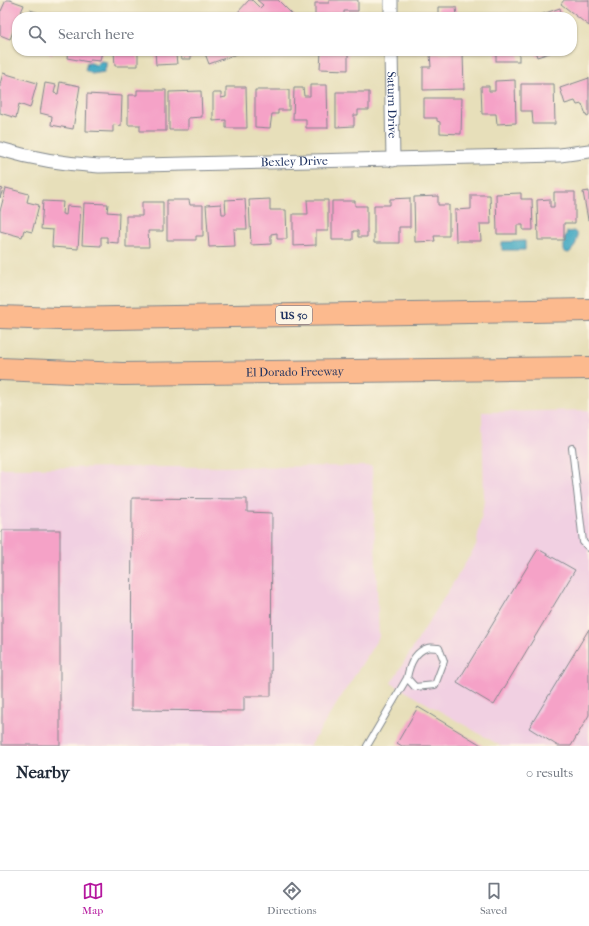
<!DOCTYPE html>
<html lang="en">
<head>
<meta charset="utf-8">
<style>
  :root { --surface:#fff; --page:#f6f6f7; --text:#1f2937; --muted:#747a83; --line:#e0e1e3; --accent:#b5179e }
  body { margin:0; font-family:"IM FELL French Canon",serif; background:var(--page); color:var(--text) }
  .list { margin:0; padding:0; list-style:none }
  h2 { display:flex; justify-content:space-between; align-items:center; height:52px; margin:0; padding:0 16px; font-size:17px }
  h2 small { font-size:13px; font-weight:400; color:var(--muted) }
  .icon { flex:none; width:22px; height:22px; fill:none; stroke:currentColor; stroke-width:2; stroke-linecap:round; stroke-linejoin:round }
  .map { position:relative; flex:none; width:589px; height:746px; overflow:hidden }
  .search { position:absolute; background:var(--surface); box-shadow:0 1px 3px #0004; left:12px; right:12px; top:12px; height:44px; display:flex; align-items:center; gap:10px; box-sizing:border-box; padding:0 14px; border-radius:16px; color:var(--muted); font-size:15px }
  .sheet { height:124px; background:var(--surface) }
  nav { display:flex; justify-content:space-around; align-items:center; box-sizing:border-box; height:56px; border-top:1px solid var(--line); background:var(--surface); font-size:11px; color:var(--muted) }
  nav a { display:grid; justify-items:center; gap:2px }
  nav .on { color:var(--accent) }
  .map>svg:first-child { display:block }
  .built { fill:#f1d0e2 }
  .water { fill:#42a9c2; stroke:#2e6c90 }
  .building { fill:#f5a2c7 }
  .lines { fill:none; stroke-linecap:round; stroke-linejoin:round }
  .lane-casing { stroke:#81878c; stroke-width:8 }
  .street-casing { stroke:#81878c; stroke-width:15 }
  .highway-casing { stroke:#81878c; stroke-width:24 }
  .lane { stroke:#fff; stroke-width:6 }
  .street { stroke:#fff; stroke-width:13 }
  .highway { stroke:#fcba8e; stroke-width:22 }
  .labels { text-anchor:middle; stroke-width:3; stroke-linejoin:round; paint-order:stroke }
  .shield { fill:#fcf5e5; stroke:#5e6a86; stroke-width:1 }
  .shield-label { font-size:11px; font-weight:bold; fill:#1b2f5e }
  .street-label { font-size:12px; fill:#1b2f5e; stroke:#fcf5e5 }
</style>
</head>
<body>
<div class="map">
<svg width="589" height="746" viewBox="0 0 589 746">
  <rect width="100%" height="100%" fill="#fcf5e5"/>
  <filter id="ink" filterUnits="userSpaceOnUse"><feTurbulence type="fractalNoise" baseFrequency=".025" numOctaves="2"/><feDisplacementMap in="SourceGraphic" scale="8" xChannelSelector="R" yChannelSelector="G"/><feConvolveMatrix kernelMatrix="1 2 1 2 8 2 1 2 1" color-interpolation-filters="sRGB"/></filter>
  <filter id="wash" filterUnits="userSpaceOnUse"><feTurbulence type="fractalNoise" baseFrequency=".012" numOctaves="4" result="noise"/><feDisplacementMap in="SourceGraphic" scale="16" xChannelSelector="R" yChannelSelector="G"/><feGaussianBlur stdDeviation="0.9" result="paint"/><feColorMatrix in="noise" values="0 0 0 0 0 0 0 0 0 0 0 0 0 0 0 0 0 1.4 0 .05"/><feComposite in="paint" operator="in"/></filter>
  <g filter="url(#wash)">
    <rect width="100%" height="100%" fill="#e7dfba"/>
    <g class="built">
      <path d="M 589,410 L 589,746 L 501,746 L 391,683 L 476,546 L 484,502 L 482,412 Z"/>
      <path d="M 372,466 L 379,637 L 310,746 L 0,746 L 0,468 Z"/>
    </g>
    <g class="water">
      <path d="M 101,61 L 106,62 L 106,67 L 104,72 L 92,74 L 85,70 L 87,63 L 91,63 L 96,65 Z"/>
      <path d="M 574,231 L 577,234 C 578,241 574,249 569,253 L 564,252 L 564,240 L 567,232 Z"/>
      <path d="M 525,241 L 525,250 L 502,250 L 502,242 Z"/>
    </g>
    <g id="blocks">
      <g class="building">
        <path d="M 6,0 L 10,0 L 24,5 L 19,17 L 17,17 L 17,22 L 10,39 L 0,35 L 0,11 L 1,11 Z"/>
        <path d="M 249,0 L 252,0 L 260,8 L 263,5 L 257,0 L 278,0 L 295,17 L 241,17 L 237,13 Z"/>
        <path d="M 329,0 L 358,0 L 358,11 L 344,11 L 344,17 L 315,17 L 315,3 L 329,3 Z"/>
        <path d="M 564,0 L 589,0 L 589,26 L 561,4 Z"/>
        <path d="M 438,7 L 456,7 L 457,17 L 438,17 Z"/>
        <path d="M 560,8 L 562,17 L 534,17 Z"/>
        <path d="M 30,10 L 52,17 L 28,17 Z"/>
        <rect x="482" y="15" width="21" height="2"/>
        <path d="M 44,51 L 53,51 L 52,54 Z"/>
        <path d="M 68,51 L 102,51 L 100,61 L 90,60 L 89,62 L 67,58 Z"/>
        <path d="M 114,51 L 138,51 L 138,66 L 115,66 Z"/>
        <path d="M 155,51 L 191,51 L 191,59 L 182,59 L 181,55 L 176,55 L 177,64 L 156,65 Z"/>
        <path d="M 204,51 L 242,51 L 242,52 L 209,64 Z"/>
        <path d="M 321,51 L 360,51 L 360,53 L 348,52 L 348,70 L 320,69 Z"/>
        <rect x="496" y="51" width="23" height="10"/>
        <path d="M 535,51 L 556,51 L 537,57 Z"/>
        <path d="M 463,53 L 464,89 L 423,90 L 423,67 L 431,67 L 430,54 Z"/>
        <path d="M 3,73 L 37,83 L 30,108 L 19,104 L 16,118 L 0,113 L 0,84 Z"/>
        <path d="M 589,78 L 589,116 L 587,117 L 582,104 L 577,105 L 575,101 L 565,104 L 560,88 Z"/>
        <path d="M 515,80 L 516,123 L 497,124 L 496,114 L 482,114 L 481,86 L 489,86 L 489,91 L 495,91 L 495,81 Z"/>
        <path d="M 60,82 L 80,86 L 73,129 L 51,125 L 52,116 L 40,113 L 45,83 L 56,85 L 54,93 L 58,94 Z"/>
        <path d="M 521,84 L 554,84 L 555,124 L 533,124 L 532,111 L 521,111 Z"/>
        <path d="M 310,85 L 327,85 L 328,128 L 306,128 L 306,119 L 293,119 L 294,88 L 303,88 L 304,96 L 310,96 Z"/>
        <path d="M 226,87 L 246,87 L 247,128 L 226,128 L 226,120 L 213,121 L 213,93 L 221,93 L 221,98 L 226,97 Z"/>
        <path d="M 137,90 L 166,90 L 166,131 L 140,131 L 140,125 L 128,125 L 128,95 L 137,95 Z"/>
        <path d="M 255,90 L 289,90 L 289,110 L 278,110 L 278,114 L 272,114 L 270,128 L 255,127 Z"/>
        <path d="M 201,91 L 202,117 L 188,118 L 188,130 L 169,130 L 169,92 Z"/>
        <path d="M 336,92 L 369,92 L 369,110 L 358,110 L 358,115 L 354,115 L 354,126 L 336,127 Z"/>
        <path d="M 87,94 L 122,96 L 121,126 L 113,125 L 113,132 L 86,131 Z"/>
        <path d="M 424,98 L 462,98 L 461,134 L 440,133 L 440,122 L 437,121 L 437,118 L 424,118 Z"/>
        <path d="M 0,188 L 3,189 L 0,198 Z"/>
        <path d="M 6,188 L 29,194 L 27,202 L 39,205 L 32,232 L 24,230 L 22,237 L 0,231 L 0,211 Z"/>
        <path d="M 589,191 L 589,220 L 588,220 L 583,192 Z"/>
        <path d="M 554,192 L 575,192 L 575,223 L 564,223 L 564,240 L 538,240 L 537,200 L 550,199 L 550,207 L 554,207 Z"/>
        <path d="M 521,193 L 521,199 L 532,199 L 533,230 L 523,230 L 523,225 L 517,225 L 517,234 L 497,234 L 496,194 Z"/>
        <path d="M 471,195 L 490,195 L 491,224 L 480,224 L 481,241 L 456,241 L 455,210 L 471,209 Z"/>
        <path d="M 438,196 L 438,205 L 449,205 L 449,236 L 434,236 L 435,241 L 415,242 L 414,197 Z"/>
        <path d="M 410,198 L 410,227 L 399,227 L 399,243 L 374,243 L 374,205 L 390,205 L 390,199 Z"/>
        <path d="M 245,199 L 247,229 L 234,229 L 235,246 L 209,247 L 206,205 L 221,204 L 222,214 L 226,214 L 225,200 Z"/>
        <path d="M 270,199 L 270,210 L 286,210 L 287,239 L 277,239 L 277,233 L 271,234 L 271,244 L 251,245 L 249,200 Z"/>
        <path d="M 167,200 L 189,200 L 190,205 L 203,205 L 203,236 L 196,236 L 196,240 L 167,240 Z"/>
        <path d="M 307,200 L 328,200 L 328,231 L 316,231 L 316,245 L 293,246 L 293,214 L 308,214 Z"/>
        <path d="M 43,201 L 63,202 L 62,214 L 66,215 L 67,206 L 81,207 L 78,249 L 52,247 L 53,230 L 41,229 Z"/>
        <path d="M 332,201 L 355,201 L 355,206 L 367,206 L 367,237 L 358,237 L 358,231 L 353,231 L 353,240 L 332,240 Z"/>
        <path d="M 142,202 L 163,202 L 163,231 L 148,231 L 149,247 L 126,247 L 126,216 L 142,216 Z"/>
        <path d="M 84,203 L 108,204 L 107,212 L 119,213 L 118,243 L 107,242 L 107,237 L 101,237 L 101,246 L 82,245 Z"/>
        <path d="M 132,498 L 247,499 L 247,512 L 272,513 L 271,696 L 244,696 L 244,711 L 131,710 Z"/>
        <rect x="2" y="530" width="58" height="215"/>
        <path d="M 538,549 L 575,570 L 494,705 L 457,683 Z"/>
        <path d="M 589,629 L 589,715 L 571,746 L 558,746 L 529,728 Z"/>
        <path d="M 418,707 L 483,746 L 402,746 L 397,743 Z"/>
      </g>
    </g>
  </g>
  <g filter="url(#ink)">
    <use href="#blocks" fill-opacity="0" stroke="#81878c" stroke-width="1"/>
    <g class="lines">
      <defs>
        <g id="lane">
          <path d="M 572,448 L 583,542 L 589,548"/>
          <path d="M 367,746 L 407,678 C 409,667 414,652 427,648 C 430,647 435,648 439,648 L 444,661 L 435,685 L 415,687 L 407,678"/>
        </g>
        <g id="street">
          <path d="M 391,0 L 391,17"/>
          <path id="s1" d="M 391,51 L 393,160"/>
          <path id="s2" d="M 0,149 C 33,159 65,164 99,166 L 560,155 L 589,151"/>
        </g>
        <g id="highway">
          <path d="M 0,317 L 59,319 L 589,310"/>
          <path id="s3" d="M 0,369 L 122,374 L 589,368"/>
        </g>
      </defs>
      <use href="#lane" class="lane-casing"/>
      <use href="#street" class="street-casing"/>
      <use href="#highway" class="highway-casing"/>
      <use href="#lane" class="lane"/>
      <use href="#street" class="street"/>
      <use href="#highway" class="highway"/>
    </g>
  </g>
  <g class="labels">
    <rect class="shield" x="276" y="306" width="36" height="18" rx="3"/>
    <g class="shield-label">
      <text x="294" y="319">US 50</text>
    </g>
    <g class="street-label">
      <text dy="4" stroke="none"><textPath href="#s1" startOffset="54">Saturn Drive</textPath></text>
      <text dy="4" stroke="none"><textPath href="#s2" startOffset="296">Bexley Drive</textPath></text>
      <text dy="4" stroke="none"><textPath href="#s3" startOffset="295">El Dorado Freeway</textPath></text>
    </g>
  </g>
</svg>
<div class="search"><svg class="icon" aria-label="search" viewBox="0 0 24 24"><circle cx="10" cy="10" r="6"/><path d="M15 15l6 6"/></svg>Search here</div>
</div>
<section class="sheet">
<h2>Nearby<small>0 results</small></h2>
<ul class="list">
</ul>
</section>
<nav>
<a class="on"><svg class="icon" aria-label="map" viewBox="0 0 24 24"><path d="M3 6l6-2 6 2 6-2v14l-6 2-6-2-6 2zM9 4v14M15 6v14"/></svg>Map</a>
<a><svg class="icon" aria-label="directions" viewBox="0 0 24 24"><path d="M12 3l9 9-9 9-9-9zM9 14v-3h6M13 9l2 2-2 2"/></svg>Directions</a>
<a><svg class="icon" aria-label="saved" viewBox="0 0 24 24"><path d="M7 4h10v16l-5-4-5 4z"/></svg>Saved</a>
</nav>
</body>
</html>
